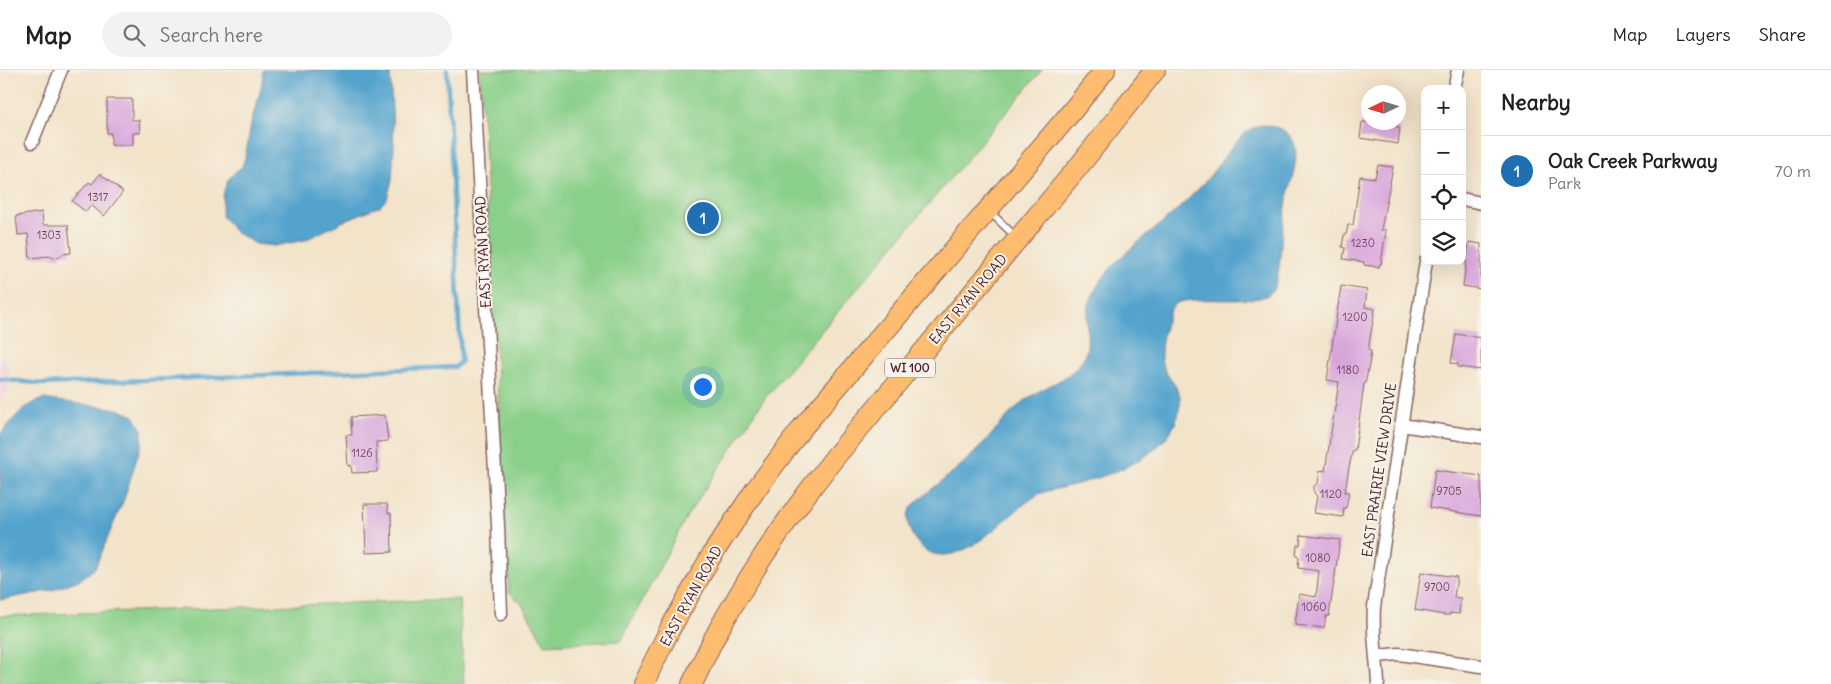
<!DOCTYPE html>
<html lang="en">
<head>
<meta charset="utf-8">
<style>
  :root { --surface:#fff; --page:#f2f2f2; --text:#202124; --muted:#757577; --line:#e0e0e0; --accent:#1f6fb2 }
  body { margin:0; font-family:Delius,sans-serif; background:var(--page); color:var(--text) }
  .controls { position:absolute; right:15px; top:15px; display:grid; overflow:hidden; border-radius:10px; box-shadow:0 5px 20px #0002 }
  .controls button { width:45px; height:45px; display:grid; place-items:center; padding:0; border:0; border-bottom:1px solid var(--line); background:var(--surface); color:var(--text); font:25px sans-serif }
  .compass { position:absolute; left:1361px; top:15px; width:45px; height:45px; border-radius:50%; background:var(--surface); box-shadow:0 5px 20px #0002; rotate:266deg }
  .you { position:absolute; left:702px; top:316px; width:18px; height:18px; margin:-12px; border:4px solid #fff; border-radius:50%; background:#1a73e8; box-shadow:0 0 0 8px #1a73e833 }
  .badge { display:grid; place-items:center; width:32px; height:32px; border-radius:50%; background:var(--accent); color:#fff; font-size:16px; font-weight:700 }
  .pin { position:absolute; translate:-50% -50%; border:2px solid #fff; box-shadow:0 1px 5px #0006 }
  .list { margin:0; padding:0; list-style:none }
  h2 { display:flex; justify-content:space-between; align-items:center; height:65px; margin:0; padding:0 20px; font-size:21px }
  h2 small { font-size:16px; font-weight:400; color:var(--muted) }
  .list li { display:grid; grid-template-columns:32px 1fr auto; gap:15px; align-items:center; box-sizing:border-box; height:70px; padding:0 20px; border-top:1px solid var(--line) }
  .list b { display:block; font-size:19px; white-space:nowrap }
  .list p { margin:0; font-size:16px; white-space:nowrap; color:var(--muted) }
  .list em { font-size:16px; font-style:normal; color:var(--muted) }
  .icon { flex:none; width:28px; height:28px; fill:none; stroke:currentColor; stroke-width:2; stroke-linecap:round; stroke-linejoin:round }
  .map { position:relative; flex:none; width:1481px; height:614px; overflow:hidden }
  header { display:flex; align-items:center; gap:30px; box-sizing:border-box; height:70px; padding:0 25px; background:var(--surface); border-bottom:1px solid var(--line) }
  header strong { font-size:24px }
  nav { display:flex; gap:28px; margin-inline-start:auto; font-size:18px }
  .search { width:350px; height:45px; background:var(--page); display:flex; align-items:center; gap:12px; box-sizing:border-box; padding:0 18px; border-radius:28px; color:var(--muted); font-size:19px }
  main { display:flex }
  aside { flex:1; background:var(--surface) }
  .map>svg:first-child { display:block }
  .built { fill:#f5cfda }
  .green { fill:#8bd08a; stroke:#6a785a }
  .water { fill:#53a3cd; stroke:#4e617c }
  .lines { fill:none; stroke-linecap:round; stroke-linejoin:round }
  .stream { stroke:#53a3cd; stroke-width:4.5 }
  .building { fill:#d8a5db }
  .service-casing { stroke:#856462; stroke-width:9 }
  .minor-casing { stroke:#856462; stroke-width:15 }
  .primary-casing { stroke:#856462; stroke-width:22 }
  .service { stroke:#fff; stroke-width:6 }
  .minor { stroke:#fff; stroke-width:12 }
  .primary { stroke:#febc70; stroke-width:20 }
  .labels { text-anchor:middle; stroke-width:4; stroke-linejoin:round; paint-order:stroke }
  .number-label { font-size:11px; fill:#6e4057 }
  .shield { fill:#f7f3e8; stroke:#7e5f64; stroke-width:1 }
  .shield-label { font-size:12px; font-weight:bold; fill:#4a1f2b }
  .street-label { font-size:14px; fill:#4a1f2b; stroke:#f7f3e8 }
</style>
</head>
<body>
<header>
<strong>Map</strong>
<div class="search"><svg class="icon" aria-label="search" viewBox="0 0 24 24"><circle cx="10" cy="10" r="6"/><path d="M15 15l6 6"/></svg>Search here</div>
<nav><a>Map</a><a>Layers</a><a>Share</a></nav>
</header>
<main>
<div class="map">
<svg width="1481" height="614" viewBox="0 0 1481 614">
  <rect width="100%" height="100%" fill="#f7f3e8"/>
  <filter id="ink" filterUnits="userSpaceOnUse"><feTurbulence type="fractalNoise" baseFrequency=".02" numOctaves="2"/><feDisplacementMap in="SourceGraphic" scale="10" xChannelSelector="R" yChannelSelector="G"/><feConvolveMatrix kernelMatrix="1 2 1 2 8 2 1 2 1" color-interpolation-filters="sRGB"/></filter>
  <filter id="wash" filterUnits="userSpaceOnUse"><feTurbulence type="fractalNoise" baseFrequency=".0096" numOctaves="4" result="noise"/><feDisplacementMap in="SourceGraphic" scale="20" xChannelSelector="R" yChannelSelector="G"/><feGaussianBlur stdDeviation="1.12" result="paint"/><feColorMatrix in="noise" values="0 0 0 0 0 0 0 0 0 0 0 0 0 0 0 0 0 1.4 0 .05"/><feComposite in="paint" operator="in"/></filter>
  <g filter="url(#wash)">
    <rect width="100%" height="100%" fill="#f2e3c9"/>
    <path class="built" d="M 0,283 L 9,299 L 10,316 L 0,331 Z"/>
    <g class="green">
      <path d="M 480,0 L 1042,0 L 765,328 L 687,446 L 621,571 L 545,575 L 522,534 L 509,522 Z"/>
      <path d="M 459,529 L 464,614 L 0,614 L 0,546 Z"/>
    </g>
    <g class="water">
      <path d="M 263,0 L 390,0 L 394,77 L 392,110 L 387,129 L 380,136 L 348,149 L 305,170 L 274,176 L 256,174 L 235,162 L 222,146 C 222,126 223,108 242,97 C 247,83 248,69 251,54 C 255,36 263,19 263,0 Z"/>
      <path d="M 1262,55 C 1270,56 1280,57 1287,63 C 1304,77 1292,106 1288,124 C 1286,137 1284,150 1282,163 C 1280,177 1281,218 1268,225 C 1249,236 1183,223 1173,236 C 1166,245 1158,281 1162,293 C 1165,305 1177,314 1180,327 C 1181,334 1179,340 1178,346 C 1165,390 1101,409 1061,418 C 1053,420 1043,421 1036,426 C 1008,442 968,496 931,483 C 917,478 902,454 910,440 C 914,432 926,425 933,418 C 947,407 961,396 973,384 C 994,365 1008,340 1033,325 C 1048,315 1064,311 1077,297 C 1092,280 1086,268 1087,248 C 1087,235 1093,223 1100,212 C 1116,188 1139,172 1161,154 C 1181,137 1200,119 1216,98 C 1229,82 1241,59 1262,55 Z"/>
      <path d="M 43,329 L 118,339 L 134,346 L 142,360 L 142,372 L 124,429 L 95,498 L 81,509 L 53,520 L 0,530 L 0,365 C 14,349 22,335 43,329 Z"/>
    </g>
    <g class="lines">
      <path class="stream" d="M 0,309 L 42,314 L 97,312 L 455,297 L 461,292 L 447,0"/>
    </g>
    <g id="blocks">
      <g class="building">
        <path d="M 107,29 L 132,29 L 132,50 L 139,50 L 140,63 L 133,63 L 133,75 L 111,75 L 111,63 L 107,63 Z"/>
        <path d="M 1362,52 L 1398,52 L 1397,58 L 1400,58 L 1398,74 L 1360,68 Z"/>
        <path d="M 1378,95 L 1393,97 L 1381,160 L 1386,160 L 1381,194 L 1380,194 L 1379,197 L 1364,195 L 1364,192 L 1343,189 L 1345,178 L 1342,177 L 1344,165 L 1346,165 L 1348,155 L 1353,155 L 1360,106 L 1375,108 Z"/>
        <path d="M 100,104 L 123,122 L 104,146 L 91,135 L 86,142 L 72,131 L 89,112 L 92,114 Z"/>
        <path d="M 42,142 L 43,155 L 68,155 L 71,183 L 62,184 L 60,187 L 53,188 L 50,186 L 30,188 L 28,164 L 18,165 L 16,146 Z"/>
        <path d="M 1469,172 L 1481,174 L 1481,219 L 1463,216 Z"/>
        <path d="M 1341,216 L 1367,220 L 1365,237 L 1375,239 L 1368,280 L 1371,281 L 1369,295 L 1365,314 L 1364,314 L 1355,380 L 1353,380 L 1349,397 L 1345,422 L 1349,422 L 1346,438 L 1344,437 L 1343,447 L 1314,443 L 1317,426 L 1314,423 L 1314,416 L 1318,413 L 1320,400 L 1325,401 L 1339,312 L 1327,310 Z"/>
        <path d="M 1456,264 L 1481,268 L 1481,300 L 1458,297 L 1458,294 L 1451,293 Z"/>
        <path d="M 385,345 L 388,371 L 376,372 L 377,402 L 352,403 L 351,395 L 348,396 L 346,365 L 352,365 L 351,347 Z"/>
        <path d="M 1435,400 L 1481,406 L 1481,446 L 1430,438 Z"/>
        <path d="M 364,434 L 387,434 L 388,443 L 391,443 L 392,482 L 366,483 Z"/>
        <path d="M 1301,465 L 1340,470 L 1329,546 L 1326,546 L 1324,558 L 1295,555 L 1299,524 L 1316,527 L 1319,501 L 1298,498 L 1299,487 L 1296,486 L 1297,475 L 1300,475 Z"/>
        <path d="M 1421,502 L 1457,507 L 1454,527 L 1461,528 L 1459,544 L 1450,543 L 1450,545 L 1444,545 L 1415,540 Z"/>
      </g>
    </g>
  </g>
  <g filter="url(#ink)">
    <use href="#blocks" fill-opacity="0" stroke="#856462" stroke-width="1"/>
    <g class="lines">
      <defs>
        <path id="service" d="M 990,142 L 1017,168"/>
        <g id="minor">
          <path d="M 473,0 L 498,456 L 501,544"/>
          <path d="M 1454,19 L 1458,0"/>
          <path d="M 32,72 L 61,0"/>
          <path d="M 1462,129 L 1481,133"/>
          <path d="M 1401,355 L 1481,367"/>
          <path d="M 1377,586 L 1399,584 L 1481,596"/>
          <path d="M 1378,614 C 1377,588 1372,563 1374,537 L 1426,191"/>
        </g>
        <g id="primary">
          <path d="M 643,614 L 670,559 L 713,483 L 756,419 L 802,358 L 1068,46 L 1105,0"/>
          <path d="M 692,614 C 701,596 709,577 719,559 C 753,498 792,441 835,387 L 1079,96 L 1155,0"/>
        </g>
      </defs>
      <use href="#service" class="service-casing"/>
      <use href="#minor" class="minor-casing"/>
      <use href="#primary" class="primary-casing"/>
      <use href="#service" class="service"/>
      <use href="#minor" class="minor"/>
      <use href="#primary" class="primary"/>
    </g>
  </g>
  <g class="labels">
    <g class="number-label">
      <text x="98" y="131">1317</text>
      <text x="49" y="169">1303</text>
      <text x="1363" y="177">1230</text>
      <text x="1355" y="251">1200</text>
      <text x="1348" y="304">1180</text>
      <text x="362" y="387">1126</text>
      <text x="1449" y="425">9705</text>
      <text x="1331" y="428">1120</text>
      <text x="1318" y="492">1080</text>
      <text x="1437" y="521">9700</text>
      <text x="1314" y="541">1060</text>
    </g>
    <rect class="shield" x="885" y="288.5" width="50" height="19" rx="4"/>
    <g class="shield-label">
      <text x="910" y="302">WI 100</text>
    </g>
    <g class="street-label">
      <text transform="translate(483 182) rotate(-93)" y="5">EAST RYAN ROAD</text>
      <text transform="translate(968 229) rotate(-50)" y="5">EAST RYAN ROAD</text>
      <text transform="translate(1379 400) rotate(-82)" y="5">EAST PRAIRIE VIEW DRIVE</text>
      <text transform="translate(691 526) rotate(-61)" y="5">EAST RYAN ROAD</text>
    </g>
  </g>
</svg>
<div class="controls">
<button>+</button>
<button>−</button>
<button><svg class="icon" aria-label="locate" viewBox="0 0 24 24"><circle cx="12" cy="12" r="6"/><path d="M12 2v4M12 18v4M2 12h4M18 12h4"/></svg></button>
<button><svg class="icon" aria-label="layers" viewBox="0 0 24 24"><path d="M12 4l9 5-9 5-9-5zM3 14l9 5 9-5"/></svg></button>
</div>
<svg class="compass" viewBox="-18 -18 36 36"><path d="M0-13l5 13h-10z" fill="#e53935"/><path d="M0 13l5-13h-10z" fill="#757577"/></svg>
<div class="you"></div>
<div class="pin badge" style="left:703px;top:148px">1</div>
</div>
<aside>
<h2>Nearby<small></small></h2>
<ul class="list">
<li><span class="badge">1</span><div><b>Oak Creek Parkway</b><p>Park</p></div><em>70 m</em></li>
</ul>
</aside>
</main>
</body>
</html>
